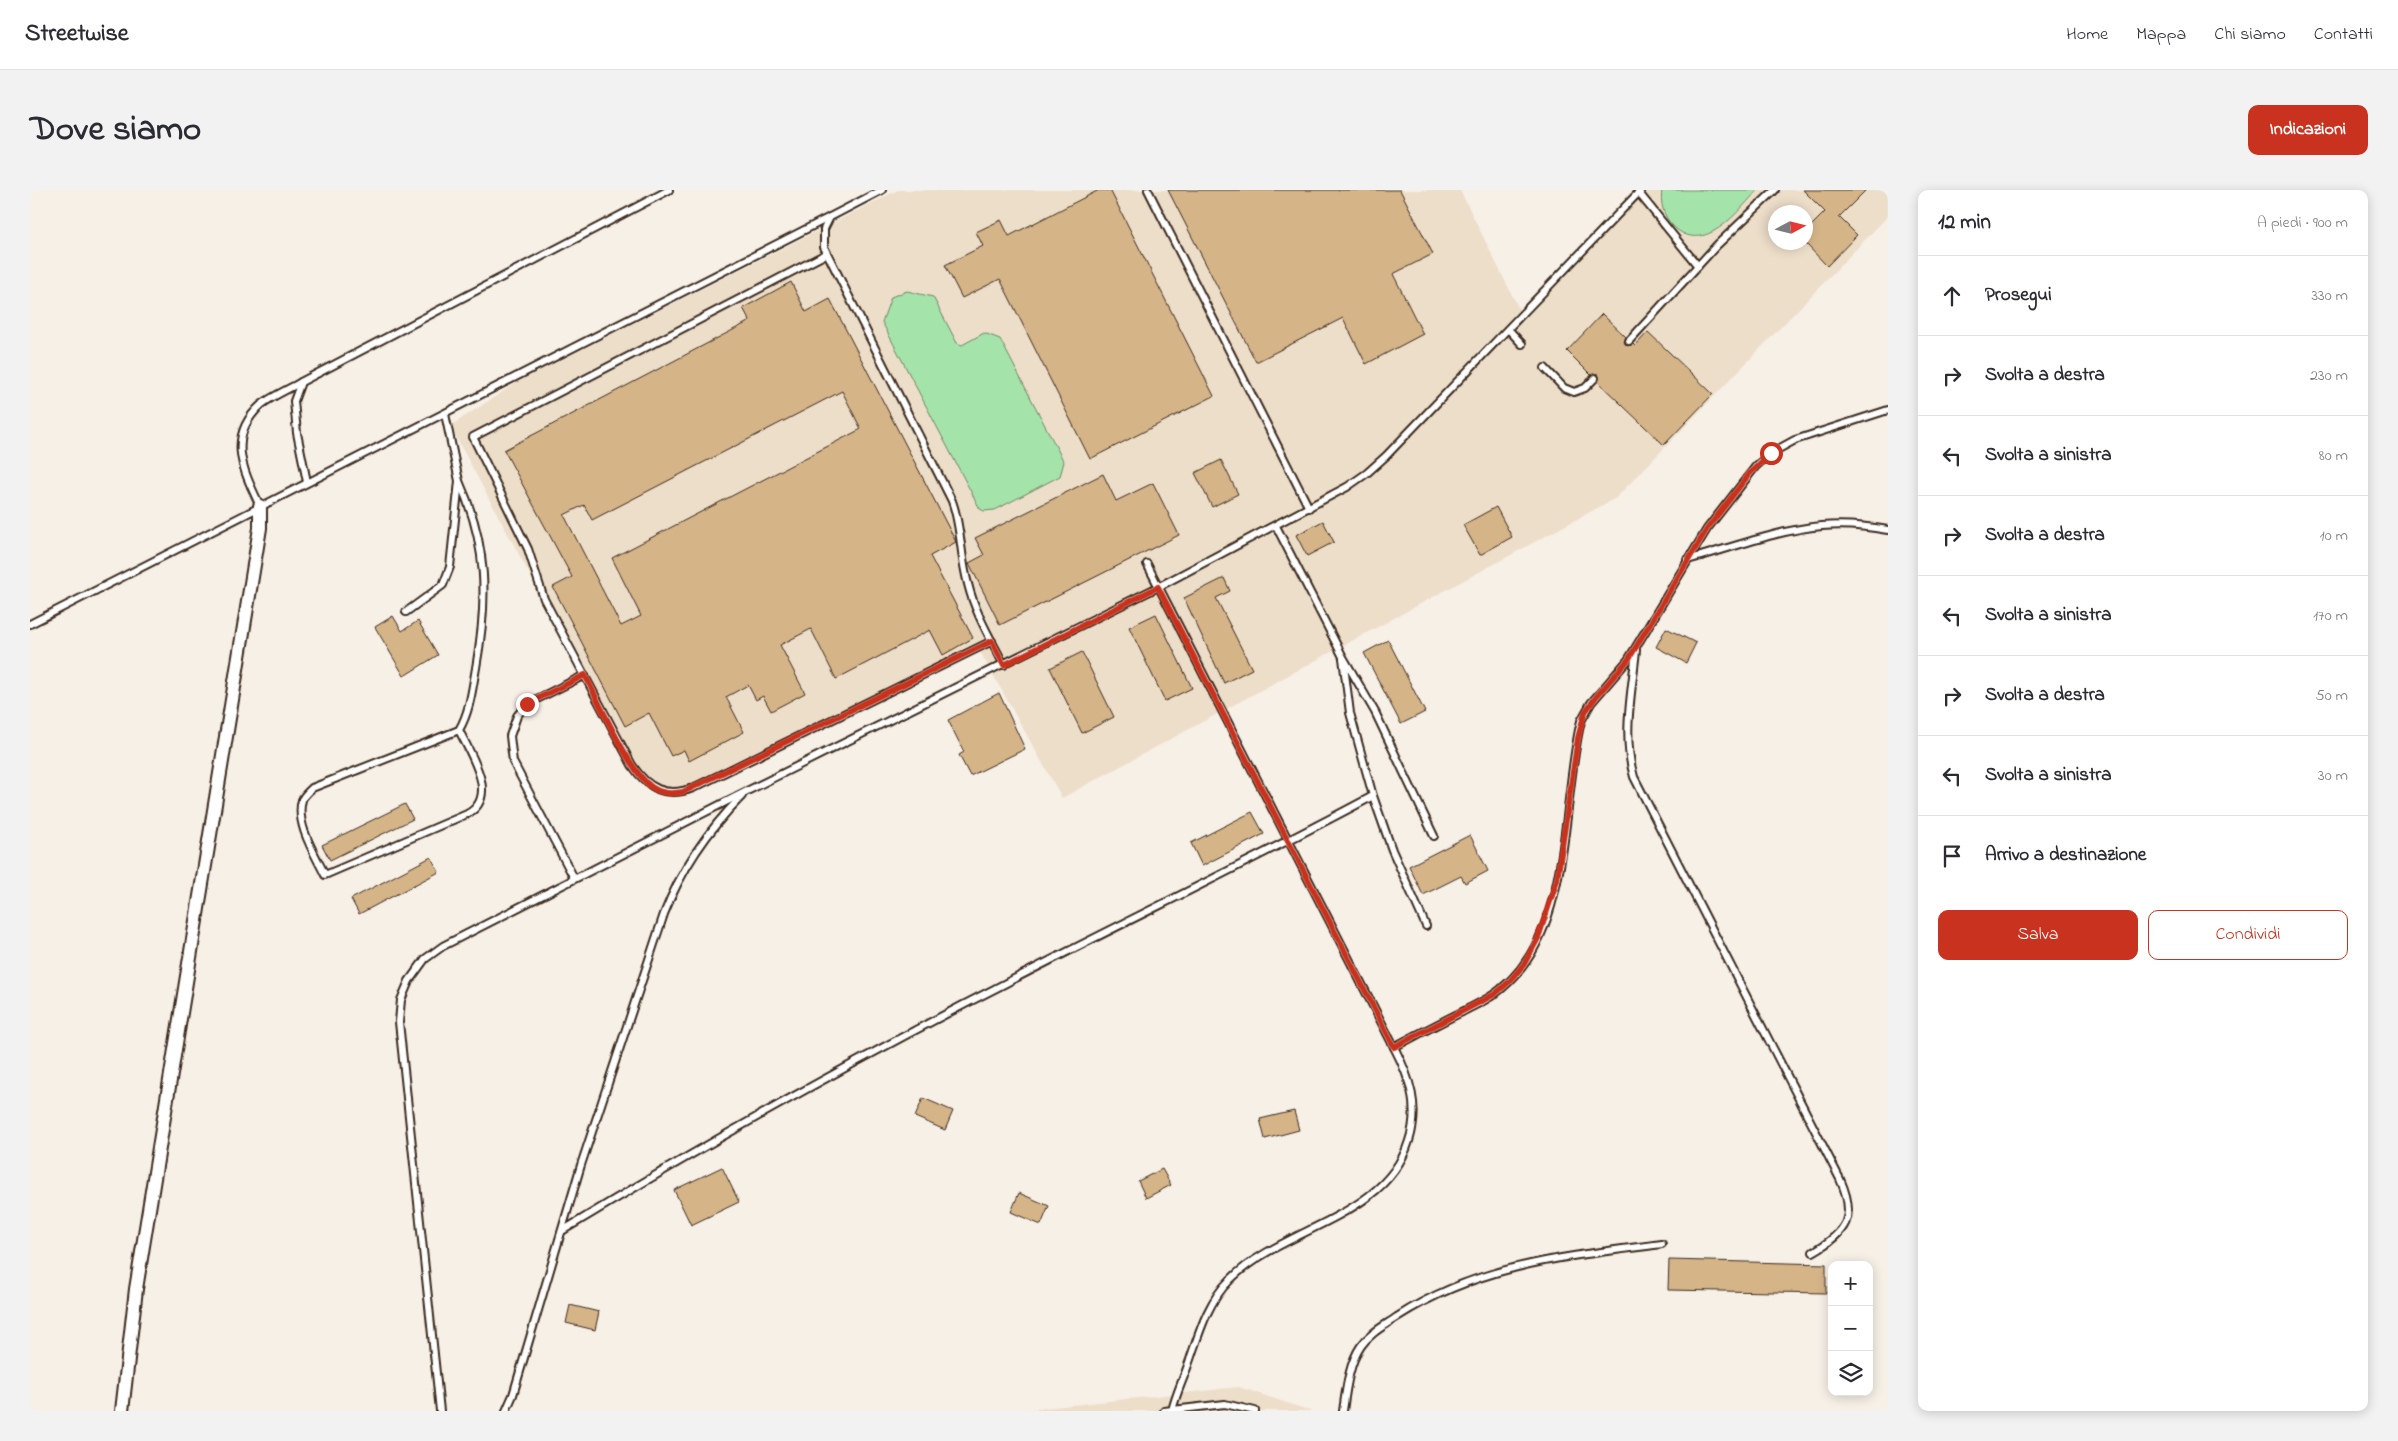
<!DOCTYPE html>
<html lang="it">
<head>
<meta charset="utf-8">
<style>
  :root { --surface:#fff; --page:#f2f2f3; --text:#2b2b33; --muted:#7c7c81; --line:#e1e1e2; --accent:#c8321e }
  body { margin:0; font-family:"Indie Flower",sans-serif; background:var(--page); color:var(--text) }
  .controls { position:absolute; right:15px; bottom:15px; display:grid; overflow:hidden; border-radius:10px; box-shadow:0 2px 12px #0003 }
  .controls button { width:45px; height:45px; display:grid; place-items:center; padding:0; border:0; border-bottom:1px solid var(--line); background:var(--surface); color:var(--text); font:25px sans-serif }
  .compass { position:absolute; left:1738px; top:15px; width:45px; height:45px; border-radius:50%; background:var(--surface); box-shadow:0 2px 12px #0003; rotate:83deg }
  .stop { position:absolute; width:15px; height:15px; margin:-11px; border:4px solid #c8321e; border-radius:50%; background:#fff }
  .stop.end { background:#c8321e; border-color:#fff; box-shadow:0 1px 5px #0008 }
  .list { margin:0; padding:0; list-style:none }
  h2 { display:flex; justify-content:space-between; align-items:center; height:65px; margin:0; padding:0 20px; font-size:21px }
  h2 small { font-size:16px; font-weight:400; color:var(--muted) }
  .list li { display:grid; grid-template-columns:32px 1fr auto; gap:15px; align-items:center; box-sizing:border-box; height:80px; padding:0 20px; border-top:1px solid var(--line) }
  .list b { display:block; font-size:19px; white-space:nowrap }
  .list em { font-size:16px; font-style:normal; color:var(--muted) }
  .actions { display:flex; gap:10px; padding:15px 20px }
  .actions a { flex:1; padding:11px 0; border:1px solid var(--accent); border-radius:10px; text-align:center; font-size:18px; color:var(--accent) }
  .actions .main { background:var(--accent); color:#fff }
  .icon { flex:none; width:28px; height:28px; fill:none; stroke:currentColor; stroke-width:2; stroke-linecap:round; stroke-linejoin:round }
  .map { position:relative; flex:none; width:1858px; height:1221px; overflow:hidden; border-radius:10px }
  header { display:flex; align-items:center; gap:30px; box-sizing:border-box; height:70px; padding:0 25px; background:var(--surface); border-bottom:1px solid var(--line) }
  header strong { font-size:24px }
  nav { display:flex; gap:28px; margin-inline-start:auto; font-size:18px }
  .intro { display:flex; align-items:center; justify-content:space-between; box-sizing:border-box; height:120px; padding:0 30px }
  h1 { margin:0; font-size:35px }
  .button { padding:12px 22px; border-radius:10px; background:var(--accent); color:#fff; font-size:18px; font-weight:700 }
  main { display:flex; gap:30px; padding:0 30px }
  aside { flex:1; background:var(--surface); border-radius:10px; box-shadow:0 2px 12px #0003 }
  .map>svg:first-child { display:block }
  .built { fill:#eddeca; fill-rule:evenodd }
  .green { fill:#a4e3aa; stroke:#708664 }
  .building { fill:#d5b488; stroke:#3b2a1e; fill-rule:evenodd }
  .lines { fill:none; stroke-linecap:round; stroke-linejoin:round }
  .service-casing { stroke:#3b2a1e; stroke-width:10 }
  .minor-casing { stroke:#3b2a1e; stroke-width:16 }
  .service { stroke:#fff; stroke-width:6 }
  .minor { stroke:#fff; stroke-width:12 }
  .route { stroke:#c8321e; stroke-width:6 }
</style>
</head>
<body>
<header>
<strong>Streetwise</strong>
<nav><a>Home</a><a>Mappa</a><a>Chi siamo</a><a>Contatti</a></nav>
</header>
<div class="intro"><h1>Dove siamo</h1><a class="button">Indicazioni</a></div>
<main>
<div class="map">
<svg width="1858" height="1221" viewBox="0 0 1858 1221">
  <rect width="100%" height="100%" fill="#f7f0e7"/>
  <filter id="ink" filterUnits="userSpaceOnUse"><feTurbulence type="fractalNoise" baseFrequency=".02" numOctaves="2"/><feDisplacementMap in="SourceGraphic" scale="10" xChannelSelector="R" yChannelSelector="G"/><feConvolveMatrix kernelMatrix="1 2 1 2 8 2 1 2 1" color-interpolation-filters="sRGB"/></filter>
  <g filter="url(#ink)">
    <g class="built">
      <path d="M 868,0 L 1430,0 L 1492,125 L 1611,0 L 1858,0 L 1858,26 L 1586,308 L 1032,608 L 948,458 L 663,598 L 630,602 L 602,575 L 420,236 L 489,191 ZM 1746,22 L 1776,22 L 1776,52 L 1746,52 Z"/>
      <path d="M 1209,1197 L 1281,1221 L 986,1221 Z"/>
    </g>
    <g class="green">
      <path d="M 1632,0 L 1728,0 C 1708,21 1674,67 1643,36 C 1633,26 1630,13 1632,0 Z"/>
      <path d="M 877,101 L 903,107 L 927,153 L 932,155 L 954,143 L 970,149 L 1034,272 L 1030,286 L 965,320 L 954,321 L 950,319 L 852,132 L 861,107 Z"/>
    </g>
    <g class="building">
      <path d="M 1069,0 L 1080,0 L 1184,206 L 1060,269 L 970,89 L 932,108 L 915,75 L 953,56 L 946,42 L 971,30 L 979,46 Z"/>
      <path d="M 1138,0 L 1370,0 L 1403,64 L 1363,84 L 1393,144 L 1336,174 L 1313,128 L 1226,172 Z"/>
      <path d="M 1773,0 L 1836,0 L 1809,27 L 1827,45 L 1797,76 L 1776,54 L 1776,41 L 1795,22 Z"/>
      <path d="M 761,92 L 776,122 L 800,109 L 925,350 L 926,352 L 900,366 L 943,448 L 913,465 L 900,440 L 806,489 L 781,439 L 750,455 L 775,503 L 741,521 L 733,506 L 726,510 L 718,495 L 696,507 L 714,542 L 659,571 L 654,560 L 641,566 L 619,523 L 595,536 L 523,397 L 542,387 L 474,260 L 720,131 L 713,118 ZM 812,201 L 831,239 L 582,368 L 611,426 L 591,436 L 534,325 L 554,315 L 562,330 Z"/>
      <path d="M 1572,124 L 1596,147 L 1594,152 L 1597,156 L 1603,154 L 1605,156 L 1618,142 L 1683,204 L 1634,255 L 1568,192 L 1568,184 L 1561,185 L 1537,161 Z"/>
      <path d="M 1191,270 L 1208,304 L 1182,317 L 1165,283 Z"/>
      <path d="M 1073,284 L 1086,311 L 1123,293 L 1149,345 L 970,435 L 939,373 L 954,365 L 945,348 Z"/>
      <path d="M 1466,317 L 1482,347 L 1450,365 L 1433,335 Z"/>
      <path d="M 1293,331 L 1304,352 L 1277,366 L 1266,345 Z"/>
      <path d="M 1194,388 L 1200,401 L 1186,408 L 1222,479 L 1194,493 L 1154,408 Z"/>
      <path d="M 1126,424 L 1162,498 L 1135,511 L 1099,437 Z"/>
      <path d="M 363,426 L 372,441 L 388,431 L 408,465 L 374,486 L 345,437 Z"/>
      <path d="M 1636,438 L 1666,453 L 1656,473 L 1626,457 Z"/>
      <path d="M 1358,450 L 1395,522 L 1371,534 L 1334,463 Z"/>
      <path d="M 1052,462 L 1084,527 L 1052,543 L 1020,478 Z"/>
      <path d="M 969,503 L 995,559 L 940,586 L 929,565 L 934,562 L 918,530 Z"/>
      <path d="M 375,614 L 383,629 L 300,670 L 292,655 Z"/>
      <path d="M 1222,622 L 1234,644 L 1172,676 L 1161,653 Z"/>
      <path d="M 1440,645 L 1458,681 L 1435,693 L 1431,686 L 1393,705 L 1379,676 Z"/>
      <path d="M 401,667 L 409,682 L 329,724 L 321,709 Z"/>
      <path d="M 893,908 L 923,921 L 915,940 L 885,927 Z"/>
      <path d="M 1264,921 L 1269,940 L 1235,949 L 1230,929 Z"/>
      <path d="M 692,977 L 709,1012 L 661,1035 L 644,1000 Z"/>
      <path d="M 1132,979 L 1141,995 L 1116,1008 L 1108,991 Z"/>
      <path d="M 989,1003 L 1019,1016 L 1011,1035 L 981,1022 Z"/>
      <path d="M 1639,1070 L 1796,1074 L 1796,1103 L 1638,1100 Z"/>
      <path d="M 540,1115 L 569,1122 L 565,1140 L 536,1133 Z"/>
    </g>
    <g class="lines">
      <defs>
        <g id="service">
          <path d="M 852,0 L 800,27 L 794,39 L 794,57 L 922,311 C 932,338 930,367 938,394 C 945,423 961,449 974,475"/>
          <path d="M 1118,0 L 1279,318"/>
          <path d="M 1608,2 L 1668,76"/>
          <path d="M 796,64 L 443,247 L 498,359 L 514,409 L 602,575 C 618,599 636,608 663,598 L 962,451"/>
          <path d="M 1479,140 L 1492,154"/>
          <path d="M 1599,151 L 1687,55 L 1745,0"/>
          <path d="M 1515,178 L 1534,198 L 1544,202 L 1555,198 L 1565,188"/>
          <path d="M 429,291 C 458,355 458,410 446,478 C 442,500 440,521 429,540 L 282,598 C 279,601 273,606 272,610 C 265,634 285,664 295,685 L 437,624 C 470,607 440,564 429,540"/>
          <path d="M 277,292 L 267,243 L 264,211 L 271,192 L 639,0"/>
          <path d="M 230,316 C 213,280 196,247 231,215 C 242,206 259,199 271,192"/>
          <path d="M 1246,336 L 1313,467 L 1345,522 L 1404,646"/>
          <path d="M 1657,370 C 1701,358 1747,340 1792,336 C 1814,334 1836,336 1858,340"/>
          <path d="M 1117,374 L 1364,857 C 1387,845 1409,833 1432,822 C 1445,815 1460,809 1471,799 C 1543,741 1531,612 1551,531 L 1561,513 L 1598,470 L 1677,339 L 1726,276 L 1741,263 L 1765,250 L 1858,220"/>
          <path d="M 376,422 L 413,395 L 420,377 L 429,291 L 415,224"/>
          <path d="M 0,434 L 800,27"/>
          <path d="M 1606,460 C 1602,502 1592,545 1604,587 L 1810,989 C 1827,1027 1817,1042 1783,1062"/>
          <path d="M 1313,468 L 1320,523 L 1343,606 L 1362,660 L 1396,736"/>
          <path d="M 544,688 L 483,572 L 480,546 L 487,526 L 497,514 L 555,485"/>
          <path d="M 532,1041 C 677,953 825,870 976,793 C 1098,730 1222,671 1343,606"/>
          <path d="M 410,1221 L 369,832 L 371,810 L 379,791 L 395,769 L 413,756 L 717,601 L 1128,397 L 1317,297 L 1337,283 L 1356,266 L 1611,0"/>
          <path d="M 476,1221 L 483,1205 L 551,975 L 634,724 C 651,680 679,639 712,606"/>
          <path d="M 1134,1221 L 1195,1214 L 1225,1221"/>
          <path d="M 1142,1221 C 1145,1207 1152,1192 1157,1178 C 1168,1148 1176,1113 1200,1090 C 1252,1037 1355,1029 1379,951 C 1390,917 1380,888 1364,857"/>
          <path d="M 1313,1221 C 1316,1200 1319,1173 1331,1156 C 1340,1143 1354,1136 1367,1127 C 1449,1074 1538,1066 1632,1054"/>
        </g>
        <path id="minor" d="M 92,1221 L 106,1099 L 230,338 L 230,316"/>
      </defs>
      <use href="#service" class="service-casing"/>
      <use href="#minor" class="minor-casing"/>
      <use href="#service" class="service"/>
      <use href="#minor" class="minor"/>
    </g>
  </g>
  <g class="lines" filter="url(#ink)">
    <path class="route" d="M 497,514 L 555,485 C 569,512 600,584 623,598 C 632,604 643,604 653,602 L 962,451 L 974,475 L 1128,397 L 1364,857 L 1465,804 L 1480,791 L 1494,774 L 1508,748 L 1527,690 L 1548,548 L 1555,522 L 1566,507 L 1598,470 L 1677,339 L 1720,283 L 1741,263"/>
  </g>
</svg>
<div class="controls">
<button>+</button>
<button>−</button>
<button><svg class="icon" aria-label="layers" viewBox="0 0 24 24"><path d="M12 4l9 5-9 5-9-5zM3 14l9 5 9-5"/></svg></button>
</div>
<svg class="compass" viewBox="-18 -18 36 36"><path d="M0-13l5 13h-10z" fill="#e53935"/><path d="M0 13l5-13h-10z" fill="#7c7c81"/></svg>
<div class="stop" style="left:1741px;top:263px"></div>
<div class="stop end" style="left:497px;top:514px"></div>
</div>
<aside>
<h2>12 min<small>A piedi · 900 m</small></h2>
<ul class="list">
<li><svg class="icon" aria-label="ahead" viewBox="0 0 24 24"><path d="M12 20V5M6 11l6-6 6 6"/></svg><div><b>Prosegui</b></div><em>330 m</em></li>
<li><svg class="icon" aria-label="right" viewBox="0 0 24 24"><path d="M7 20v-9h11M14 6l5 5-5 5"/></svg><div><b>Svolta a destra</b></div><em>230 m</em></li>
<li><svg class="icon" aria-label="left" viewBox="0 0 24 24"><path d="M17 20v-9H6M10 6l-5 5 5 5"/></svg><div><b>Svolta a sinistra</b></div><em>80 m</em></li>
<li><svg class="icon" aria-label="right" viewBox="0 0 24 24"><path d="M7 20v-9h11M14 6l5 5-5 5"/></svg><div><b>Svolta a destra</b></div><em>10 m</em></li>
<li><svg class="icon" aria-label="left" viewBox="0 0 24 24"><path d="M17 20v-9H6M10 6l-5 5 5 5"/></svg><div><b>Svolta a sinistra</b></div><em>170 m</em></li>
<li><svg class="icon" aria-label="right" viewBox="0 0 24 24"><path d="M7 20v-9h11M14 6l5 5-5 5"/></svg><div><b>Svolta a destra</b></div><em>50 m</em></li>
<li><svg class="icon" aria-label="left" viewBox="0 0 24 24"><path d="M17 20v-9H6M10 6l-5 5 5 5"/></svg><div><b>Svolta a sinistra</b></div><em>30 m</em></li>
<li><svg class="icon" aria-label="arrive" viewBox="0 0 24 24"><path d="M6 21V4h12l-3 4 3 4H6"/></svg><div><b>Arrivo a destinazione</b></div></li>
</ul>
<div class="actions"><a class="main">Salva</a><a>Condividi</a></div>
</aside>
</main>
</body>
</html>
